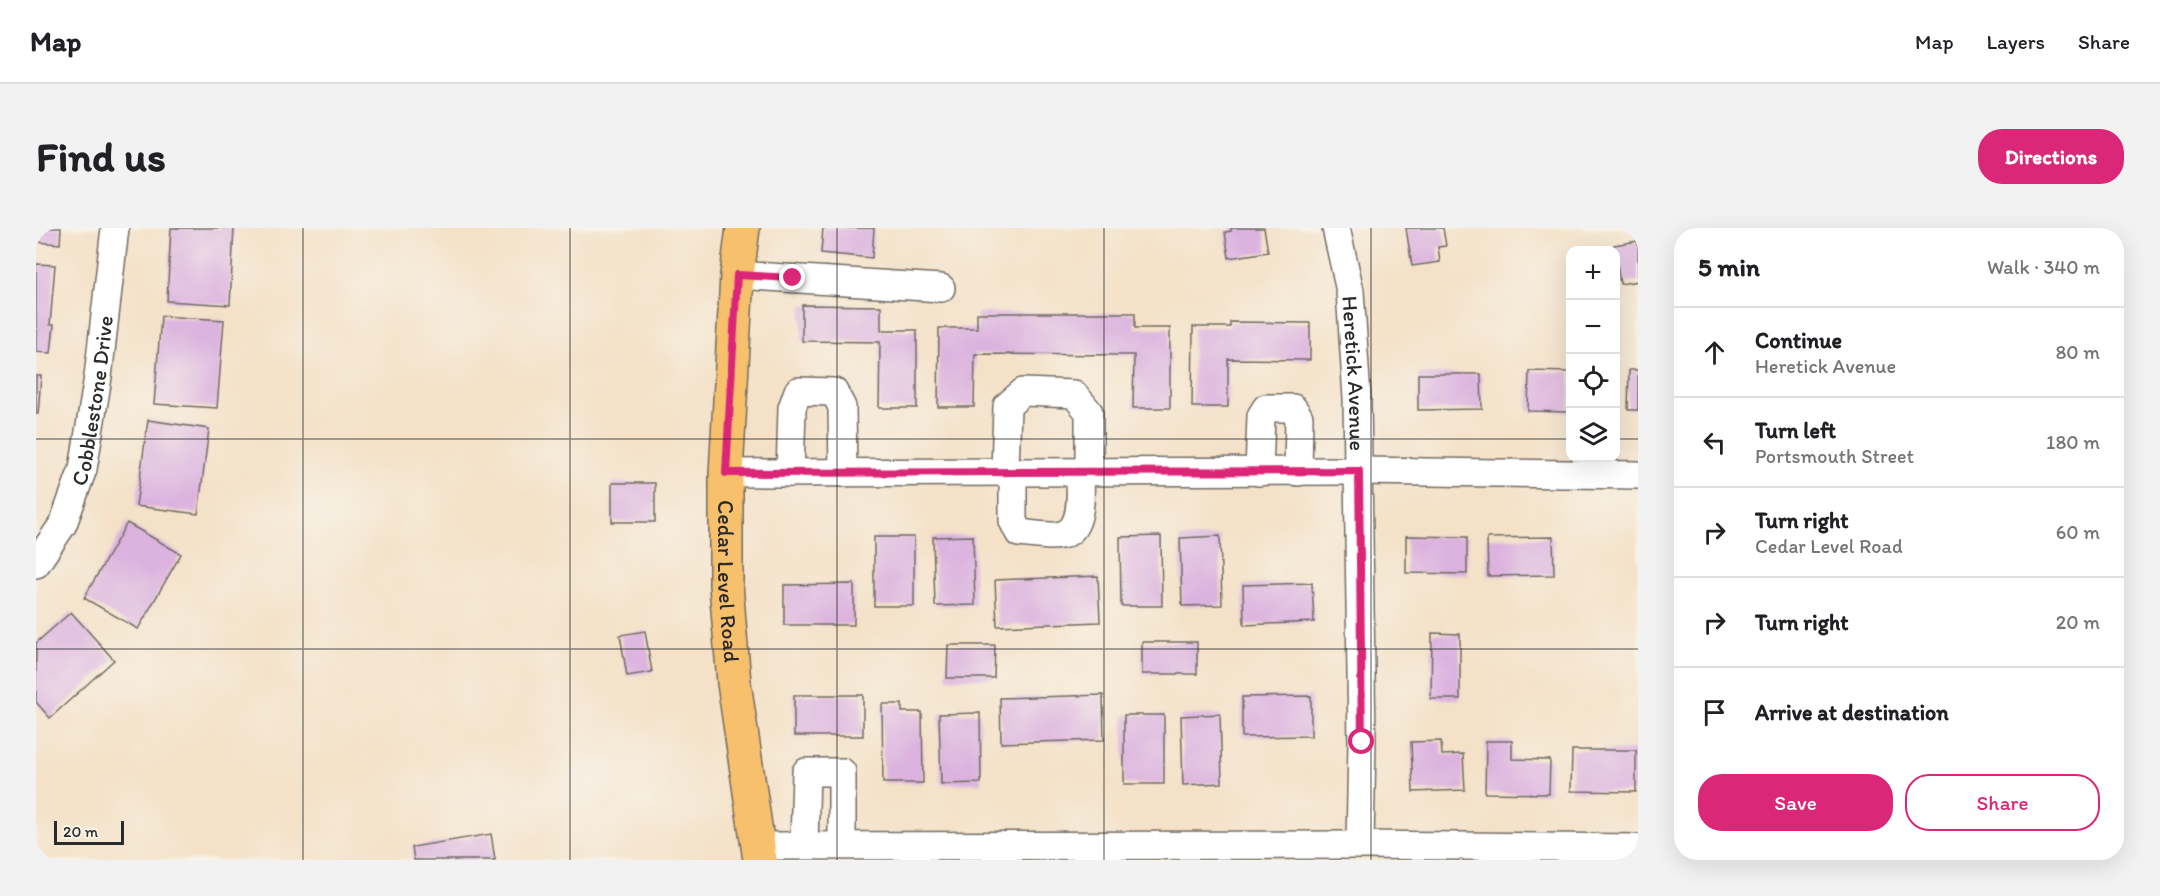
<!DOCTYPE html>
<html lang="en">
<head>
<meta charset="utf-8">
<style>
  :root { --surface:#fff; --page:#f2f2f2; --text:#202124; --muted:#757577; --line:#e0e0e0; --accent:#db2777 }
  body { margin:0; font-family:Itim,sans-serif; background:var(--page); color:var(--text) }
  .controls { position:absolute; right:18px; top:18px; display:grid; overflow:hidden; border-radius:12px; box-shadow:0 6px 24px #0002 }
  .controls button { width:54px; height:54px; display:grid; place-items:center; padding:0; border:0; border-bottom:2px solid var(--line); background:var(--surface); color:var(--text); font:30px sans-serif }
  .scale { position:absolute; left:18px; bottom:15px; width:70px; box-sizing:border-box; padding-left:6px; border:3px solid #2b2b2b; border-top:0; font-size:16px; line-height:21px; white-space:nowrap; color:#2b2b2b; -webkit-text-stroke:4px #f7f3e8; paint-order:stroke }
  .stop { position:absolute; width:18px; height:18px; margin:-14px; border:4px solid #db2777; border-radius:50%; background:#fff }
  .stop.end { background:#db2777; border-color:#fff; box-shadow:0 2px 6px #0008 }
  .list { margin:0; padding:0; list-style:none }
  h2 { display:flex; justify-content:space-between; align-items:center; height:78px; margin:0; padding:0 24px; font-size:26px }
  h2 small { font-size:20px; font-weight:400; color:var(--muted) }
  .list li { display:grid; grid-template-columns:39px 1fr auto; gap:18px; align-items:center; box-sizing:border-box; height:90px; padding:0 24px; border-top:2px solid var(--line) }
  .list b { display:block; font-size:22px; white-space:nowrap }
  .list p { margin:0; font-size:20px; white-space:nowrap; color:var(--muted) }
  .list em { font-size:20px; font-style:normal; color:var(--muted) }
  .actions { display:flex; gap:12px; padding:18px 24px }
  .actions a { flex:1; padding:14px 0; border:2px solid var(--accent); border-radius:24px; text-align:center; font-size:21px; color:var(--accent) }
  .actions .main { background:var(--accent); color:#fff }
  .icon { flex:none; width:33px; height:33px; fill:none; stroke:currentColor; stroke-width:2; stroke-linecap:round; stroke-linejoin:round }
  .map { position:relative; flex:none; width:1602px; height:632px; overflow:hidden; border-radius:24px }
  header { display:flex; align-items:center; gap:36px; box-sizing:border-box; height:84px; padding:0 30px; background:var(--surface); border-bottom:2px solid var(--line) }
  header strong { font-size:28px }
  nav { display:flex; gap:33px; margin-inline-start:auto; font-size:21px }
  .intro { display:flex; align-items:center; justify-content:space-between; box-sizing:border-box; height:144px; padding:0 36px }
  h1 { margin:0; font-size:42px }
  .button { padding:15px 27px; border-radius:24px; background:var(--accent); color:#fff; font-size:21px; font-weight:700 }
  main { display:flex; gap:36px; padding:0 36px }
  aside { flex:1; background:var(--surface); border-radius:24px; box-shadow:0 6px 24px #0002 }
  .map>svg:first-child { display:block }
  .building { fill:#dcb3df }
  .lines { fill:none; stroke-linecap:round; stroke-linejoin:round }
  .minor-casing { stroke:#716b62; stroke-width:30 }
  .major-casing { stroke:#716b62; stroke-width:36 }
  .minor { stroke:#fff; stroke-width:27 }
  .major { stroke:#f7c06c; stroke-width:33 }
  .route { stroke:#db2777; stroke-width:8 }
  .grid { fill:none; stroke:#2b2b2b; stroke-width:1.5; stroke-opacity:0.55 }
  .labels { text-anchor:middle; stroke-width:6; stroke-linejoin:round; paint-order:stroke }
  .street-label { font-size:22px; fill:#2b2b2b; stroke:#f7f3e8 }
</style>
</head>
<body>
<header>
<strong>Map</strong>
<nav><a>Map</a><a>Layers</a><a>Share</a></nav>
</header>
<div class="intro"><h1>Find us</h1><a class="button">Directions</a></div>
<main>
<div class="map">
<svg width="1602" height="632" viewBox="0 0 1602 632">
  <rect width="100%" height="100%" fill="#f7f3e8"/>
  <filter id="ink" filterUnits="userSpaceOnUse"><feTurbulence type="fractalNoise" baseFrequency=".0167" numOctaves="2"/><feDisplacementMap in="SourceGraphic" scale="12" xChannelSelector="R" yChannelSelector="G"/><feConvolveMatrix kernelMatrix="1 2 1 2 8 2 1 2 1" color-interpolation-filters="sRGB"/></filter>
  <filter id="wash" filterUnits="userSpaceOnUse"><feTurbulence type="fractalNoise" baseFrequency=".008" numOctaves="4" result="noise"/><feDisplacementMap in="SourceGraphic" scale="24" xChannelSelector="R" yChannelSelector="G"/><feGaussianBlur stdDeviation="1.35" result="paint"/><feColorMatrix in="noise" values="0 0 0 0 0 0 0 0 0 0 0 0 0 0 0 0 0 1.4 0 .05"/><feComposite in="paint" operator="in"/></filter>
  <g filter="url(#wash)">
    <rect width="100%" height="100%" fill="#f4e1c8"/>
    <g id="blocks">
      <g class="building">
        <path d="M 0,0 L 25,0 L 24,16 L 0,14 Z"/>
        <path d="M 135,0 L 198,0 L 194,77 L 131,73 Z"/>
        <path d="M 787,0 L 838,0 L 836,30 L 785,25 Z"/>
        <path d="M 1195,0 L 1228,0 L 1232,24 L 1193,30 L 1189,4 L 1195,3 Z"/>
        <path d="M 1370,0 L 1407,0 L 1410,18 L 1402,19 L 1404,34 L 1376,38 Z"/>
        <path d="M 1602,13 L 1602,53 L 1584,56 L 1578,17 Z"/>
        <path d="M 0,36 L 19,37 L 14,97 L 18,97 L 15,125 L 0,124 Z"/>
        <path d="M 766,77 L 845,78 L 845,102 L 881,102 L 881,180 L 843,180 L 844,114 L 766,113 Z"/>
        <path d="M 941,85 L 1099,85 L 1099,100 L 1134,100 L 1134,180 L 1097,180 L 1098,127 L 939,126 L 938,179 L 902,179 L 903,100 L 941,100 Z"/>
        <path d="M 125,88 L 188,92 L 181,180 L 118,176 Z"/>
        <path d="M 1194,94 L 1274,95 L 1274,132 L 1192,131 L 1192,179 L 1156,179 L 1157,99 L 1194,99 Z"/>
        <path d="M 1593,142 L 1602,142 L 1602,182 L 1592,182 Z"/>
        <path d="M 1493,143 L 1534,144 L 1534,184 L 1492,183 Z"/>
        <path d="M 1382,146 L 1445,146 L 1446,181 L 1382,182 Z"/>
        <path d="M 0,148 L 5,148 L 2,186 L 0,186 Z"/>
        <path d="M 112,192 L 173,201 L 162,286 L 100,278 Z"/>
        <rect x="576" y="255" width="43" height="39"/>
        <path d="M 91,295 L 145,326 L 102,401 L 48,370 Z"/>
        <path d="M 937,308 L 939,377 L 899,378 L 897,309 Z"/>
        <path d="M 1125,308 L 1126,378 L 1085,378 L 1084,309 Z"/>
        <path d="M 1184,308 L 1186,377 L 1146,378 L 1144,310 Z"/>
        <path d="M 1370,308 L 1431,309 L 1431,346 L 1370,345 Z"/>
        <rect x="838" y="309" width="40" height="69"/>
        <path d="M 1517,309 L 1518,347 L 1452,348 L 1451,310 Z"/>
        <path d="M 1062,348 L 1064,394 L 961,398 L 959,352 Z"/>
        <path d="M 1276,355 L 1278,394 L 1208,397 L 1207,357 Z"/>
        <path d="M 818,356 L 818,397 L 748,397 L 748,357 Z"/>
        <path d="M 35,384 L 78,432 L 14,490 L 0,474 L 0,415 Z"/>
        <path d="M 609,403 L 616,444 L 591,448 L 584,407 Z"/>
        <path d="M 1396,405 L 1424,406 L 1424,471 L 1395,471 Z"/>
        <rect x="1106" y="414" width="55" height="32"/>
        <path d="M 912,417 L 959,417 L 958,450 L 911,450 Z"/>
        <rect x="758" y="467" width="69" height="41"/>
        <path d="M 1067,467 L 1068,512 L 965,515 L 964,470 Z"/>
        <path d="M 1275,468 L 1275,508 L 1206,509 L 1206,469 Z"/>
        <path d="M 846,476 L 866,476 L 866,484 L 886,484 L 887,555 L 847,555 Z"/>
        <path d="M 944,485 L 945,555 L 905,556 L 903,486 Z"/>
        <path d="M 1184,486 L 1186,555 L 1147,557 L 1145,488 Z"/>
        <rect x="1088" y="487" width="40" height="69"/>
        <path d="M 1405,513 L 1406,527 L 1427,526 L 1429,562 L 1377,564 L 1375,514 Z"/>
        <path d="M 1450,513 L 1476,513 L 1476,531 L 1514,532 L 1513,566 L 1449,565 Z"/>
        <path d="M 1536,522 L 1600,522 L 1600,564 L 1535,563 Z"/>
        <path d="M 455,606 L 459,632 L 378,632 L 376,619 Z"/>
      </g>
    </g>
  </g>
  <g filter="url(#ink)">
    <use href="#blocks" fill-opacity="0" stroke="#716b62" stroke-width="1.5"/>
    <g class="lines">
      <defs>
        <g id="minor">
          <path id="s1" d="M 1300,0 L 1314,63 L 1321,170 L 1326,514 L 1324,617"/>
          <path d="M 701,47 L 905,60"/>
          <path d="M 969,244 L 971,178 L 987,164 L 1038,166 L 1053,184 L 1053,244"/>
          <path d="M 977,244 L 977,293 L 983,305 C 995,306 1013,310 1025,307 C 1049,302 1044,263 1044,244"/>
          <path d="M 1223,244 L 1225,188 L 1230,180 L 1257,180 L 1263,189 L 1262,244"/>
          <path d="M 690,245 L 1323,243 L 1602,247"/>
          <path d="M 754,245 L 756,180 L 762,163 L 798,164 L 806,179 L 807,245"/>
          <path id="s2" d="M 0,336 L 27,296 L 47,241 L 62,149 L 79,0"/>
          <path d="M 768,617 L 770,544 L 806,544 L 806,616"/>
          <path d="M 721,618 L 1324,617 L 1602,620"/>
        </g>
        <g id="major">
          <path id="s3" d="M 707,0 L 701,47 L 690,245 L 690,357 L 698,455 L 724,632"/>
        </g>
      </defs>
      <use href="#minor" class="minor-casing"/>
      <use href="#major" class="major-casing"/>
      <use href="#minor" class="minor"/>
      <use href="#major" class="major"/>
    </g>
  </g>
  <g class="lines" filter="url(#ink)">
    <path class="route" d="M 757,50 L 701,47 L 690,245 L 1323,243 L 1326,514"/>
  </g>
  <path class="grid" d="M 267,0 L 267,632M 534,0 L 534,632M 801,0 L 801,632M 1068,0 L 1068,632M 1335,0 L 1335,632M 0,211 L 1534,211M 1580,211 L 1602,211M 0,421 L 1602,421"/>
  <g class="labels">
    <g class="street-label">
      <text dy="8" stroke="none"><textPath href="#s1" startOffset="147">Heretick Avenue</textPath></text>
      <text dy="8" stroke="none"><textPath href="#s2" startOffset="176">Cobblestone Drive</textPath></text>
      <text dy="8" stroke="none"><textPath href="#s3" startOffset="354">Cedar Level Road</textPath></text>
    </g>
  </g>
</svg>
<div class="controls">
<button>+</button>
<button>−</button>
<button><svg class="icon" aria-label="locate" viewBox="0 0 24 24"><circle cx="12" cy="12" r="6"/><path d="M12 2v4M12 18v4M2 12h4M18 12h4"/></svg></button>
<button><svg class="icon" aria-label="layers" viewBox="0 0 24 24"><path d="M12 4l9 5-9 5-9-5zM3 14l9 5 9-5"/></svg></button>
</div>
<div class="scale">20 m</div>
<div class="stop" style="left:1326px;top:514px"></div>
<div class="stop end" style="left:757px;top:50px"></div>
</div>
<aside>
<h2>5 min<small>Walk · 340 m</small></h2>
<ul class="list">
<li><svg class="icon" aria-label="ahead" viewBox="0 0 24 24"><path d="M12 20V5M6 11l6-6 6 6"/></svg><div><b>Continue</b><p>Heretick Avenue</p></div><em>80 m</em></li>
<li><svg class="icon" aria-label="left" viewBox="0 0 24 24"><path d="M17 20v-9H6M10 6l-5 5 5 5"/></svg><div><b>Turn left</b><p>Portsmouth Street</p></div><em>180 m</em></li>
<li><svg class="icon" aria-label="right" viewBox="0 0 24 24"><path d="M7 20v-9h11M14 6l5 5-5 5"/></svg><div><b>Turn right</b><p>Cedar Level Road</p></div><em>60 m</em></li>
<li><svg class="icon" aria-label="right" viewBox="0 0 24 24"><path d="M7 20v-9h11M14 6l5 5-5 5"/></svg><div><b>Turn right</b></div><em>20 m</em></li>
<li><svg class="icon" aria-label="arrive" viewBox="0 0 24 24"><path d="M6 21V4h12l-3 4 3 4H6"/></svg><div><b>Arrive at destination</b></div></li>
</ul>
<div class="actions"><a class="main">Save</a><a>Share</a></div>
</aside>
</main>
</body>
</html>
